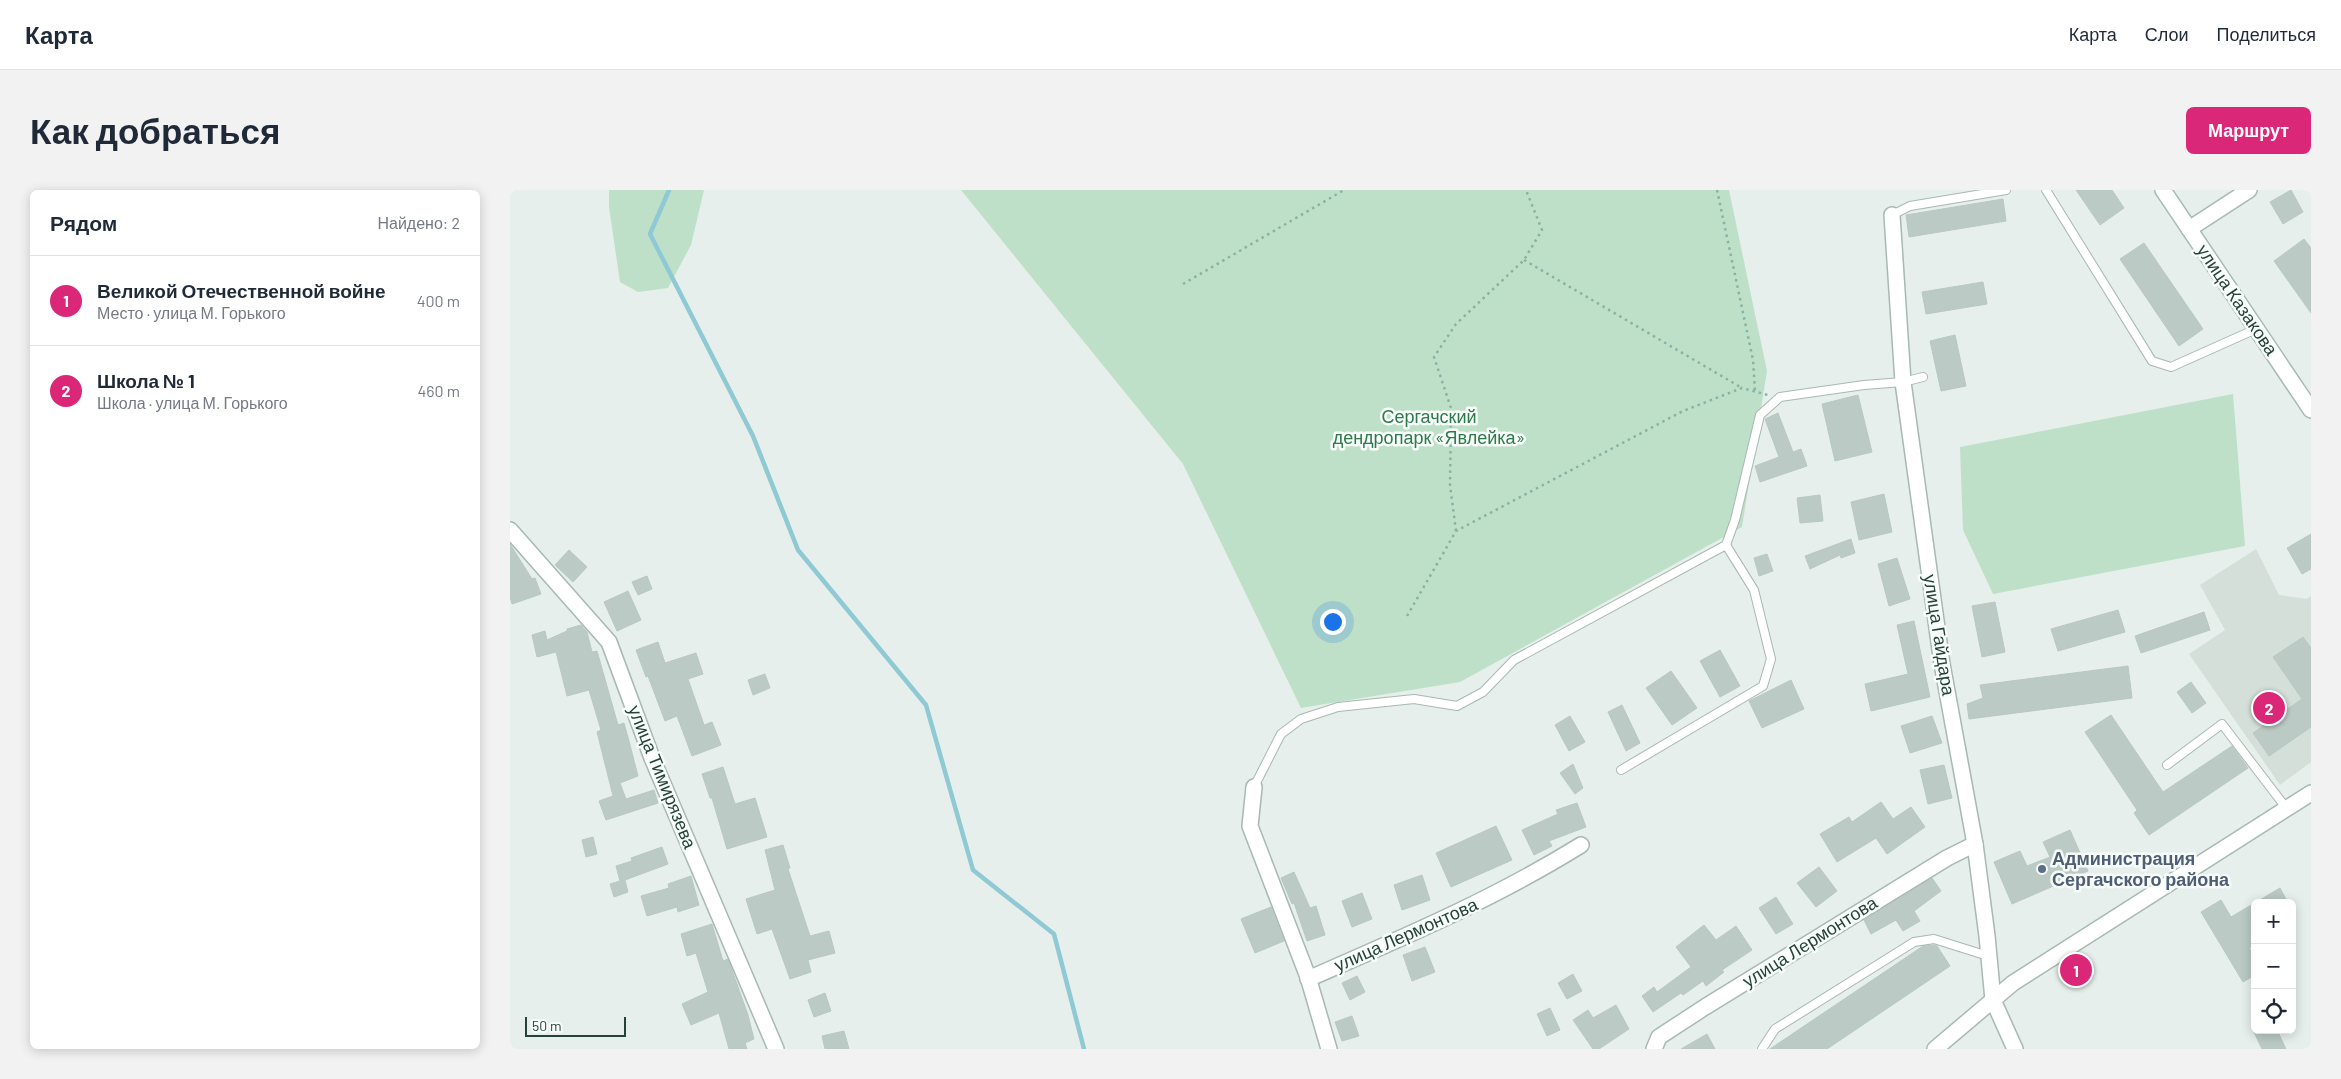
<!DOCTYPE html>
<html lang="ru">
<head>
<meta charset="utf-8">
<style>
  :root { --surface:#fff; --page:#f2f2f3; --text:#1f2937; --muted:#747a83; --line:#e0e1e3; --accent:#db2777 }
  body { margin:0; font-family:Barlow,sans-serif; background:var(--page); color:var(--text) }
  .controls { position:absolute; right:15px; bottom:15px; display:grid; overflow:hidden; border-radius:8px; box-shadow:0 2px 12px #0003 }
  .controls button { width:45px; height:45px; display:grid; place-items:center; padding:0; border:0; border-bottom:1px solid var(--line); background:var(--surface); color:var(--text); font:25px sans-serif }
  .scale { position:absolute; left:15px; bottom:12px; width:101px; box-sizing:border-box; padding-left:5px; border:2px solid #24423a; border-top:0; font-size:14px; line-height:18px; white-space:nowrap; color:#24423a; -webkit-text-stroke:4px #f7fbf9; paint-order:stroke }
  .you { position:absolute; left:822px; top:431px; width:18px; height:18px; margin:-12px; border:4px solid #fff; border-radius:50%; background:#1a73e8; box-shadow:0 0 0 8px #1a73e833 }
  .badge { display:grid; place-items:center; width:32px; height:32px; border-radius:50%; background:var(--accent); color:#fff; font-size:16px; font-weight:700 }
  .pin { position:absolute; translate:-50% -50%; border:2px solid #fff; box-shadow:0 1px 5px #0006 }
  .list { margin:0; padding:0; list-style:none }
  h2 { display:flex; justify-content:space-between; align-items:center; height:65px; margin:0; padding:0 20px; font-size:21px }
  h2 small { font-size:16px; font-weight:400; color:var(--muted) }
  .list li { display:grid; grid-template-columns:32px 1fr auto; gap:15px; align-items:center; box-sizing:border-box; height:90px; padding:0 20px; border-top:1px solid var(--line) }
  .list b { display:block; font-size:19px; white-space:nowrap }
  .list p { margin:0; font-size:16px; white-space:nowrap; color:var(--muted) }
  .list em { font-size:16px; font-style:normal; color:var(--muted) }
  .icon { flex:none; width:28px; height:28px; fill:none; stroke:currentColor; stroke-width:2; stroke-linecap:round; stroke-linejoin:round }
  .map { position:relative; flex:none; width:1801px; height:859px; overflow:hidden; border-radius:8px }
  header { display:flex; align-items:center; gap:30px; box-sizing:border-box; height:70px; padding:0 25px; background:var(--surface); border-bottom:1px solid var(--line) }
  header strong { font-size:24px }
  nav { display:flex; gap:28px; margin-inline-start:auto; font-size:18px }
  .intro { display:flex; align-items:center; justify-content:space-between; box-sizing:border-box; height:120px; padding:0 30px }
  h1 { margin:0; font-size:35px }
  .button { padding:12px 22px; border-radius:8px; background:var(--accent); color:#fff; font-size:18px; font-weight:700 }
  main { display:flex; gap:30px; padding:0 30px }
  aside { flex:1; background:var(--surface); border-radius:8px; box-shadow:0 2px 12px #0003 }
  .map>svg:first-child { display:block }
  .built { fill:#d4dfda }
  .green { fill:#bfe0c8 }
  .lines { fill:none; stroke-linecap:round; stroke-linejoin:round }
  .stream { stroke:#8ec9d4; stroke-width:4.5 }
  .building { fill:#bbcac4; stroke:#b8c9c2 }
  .service-casing { stroke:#a8b8b2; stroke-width:10 }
  .minor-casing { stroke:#a8b8b2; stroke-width:18 }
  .secondary-casing { stroke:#a4bbb3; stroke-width:18 }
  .path { stroke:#86b3a5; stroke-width:2.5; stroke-dasharray:2.5 4; stroke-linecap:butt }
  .service { stroke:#fff; stroke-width:8 }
  .minor { stroke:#fff; stroke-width:15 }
  .secondary { stroke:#fff; stroke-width:15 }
  .service-dot { fill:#5c6f8a; stroke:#f7fbf9; stroke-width:2 }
  .labels { text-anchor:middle; stroke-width:5; stroke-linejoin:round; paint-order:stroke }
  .street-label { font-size:18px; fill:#24423a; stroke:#f7fbf9 }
  .park-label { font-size:18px; fill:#2d7a4b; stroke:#f7fbf9 }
  .service-label { font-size:18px; font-weight:bold; fill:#4e5e75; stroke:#f7fbf9; text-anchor:start }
</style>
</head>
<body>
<header>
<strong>Карта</strong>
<nav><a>Карта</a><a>Слои</a><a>Поделиться</a></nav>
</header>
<div class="intro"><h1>Как добраться</h1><a class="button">Маршрут</a></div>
<main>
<aside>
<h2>Рядом<small>Найдено: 2</small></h2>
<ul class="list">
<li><span class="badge">1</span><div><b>Великой Отечественной войне</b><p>Место · улица М. Горького</p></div><em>400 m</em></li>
<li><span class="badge">2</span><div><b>Школа № 1</b><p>Школа · улица М. Горького</p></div><em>460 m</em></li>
</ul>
</aside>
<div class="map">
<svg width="1801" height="859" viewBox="0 0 1801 859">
  <rect width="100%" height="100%" fill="#e6efeb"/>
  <path class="built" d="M 1746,359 L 1769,405 L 1796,409 L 1801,406 L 1801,572 L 1770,595 L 1679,464 L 1715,440 L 1690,395 Z"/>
  <g class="green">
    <path d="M 99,0 L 194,0 L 181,55 L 158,98 L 128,102 L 110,92 L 99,17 Z"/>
    <path d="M 451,0 L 1219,0 L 1257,181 L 1232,337 L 950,492 L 791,518 L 673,274 Z"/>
    <path d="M 1723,204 L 1735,356 L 1483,404 L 1453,340 L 1450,257 Z"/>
  </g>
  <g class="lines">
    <path class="stream" d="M 159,0 L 140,44 L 243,246 L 288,360 L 416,515 L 463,680 L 544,744 L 574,859"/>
  </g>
  <g class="building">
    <path d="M 1566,0 L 1602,0 L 1614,18 L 1590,35 Z"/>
    <path d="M 1781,0 L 1793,22 L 1773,34 L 1760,12 Z"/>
    <path d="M 1493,9 L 1496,31 L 1399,47 L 1396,25 Z"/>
    <path d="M 1794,49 L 1801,58 L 1801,123 L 1764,71 Z"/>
    <path d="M 1634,53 L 1693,139 L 1669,156 L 1610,69 Z"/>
    <path d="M 1473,92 L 1477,114 L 1416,124 L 1412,102 Z"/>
    <path d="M 1445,145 L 1456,196 L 1431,201 L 1420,151 Z"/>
    <path d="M 1348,205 L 1362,262 L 1325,271 L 1312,214 Z"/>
    <path d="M 1268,223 L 1283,262 L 1291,259 L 1297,276 L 1250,292 L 1245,276 L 1269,267 L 1255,229 Z"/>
    <path d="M 1374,304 L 1382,342 L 1349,350 L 1341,312 Z"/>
    <path d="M 1310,305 L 1313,331 L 1290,333 L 1287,308 Z"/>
    <path d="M 1801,344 L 1801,379 L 1792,384 L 1777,358 Z"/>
    <path d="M 1341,349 L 1345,363 L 1331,368 L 1330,365 L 1300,379 L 1295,366 Z"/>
    <path d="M 0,354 L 22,389 L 25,388 L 31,404 L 2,414 L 0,407 Z"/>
    <path d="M 59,360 L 77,377 L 63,392 L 45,375 Z"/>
    <path d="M 1257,364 L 1263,381 L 1249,386 L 1244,368 Z"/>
    <path d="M 1387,368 L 1400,409 L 1379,416 L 1368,374 Z"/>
    <path d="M 137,386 L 142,399 L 128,405 L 122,392 Z"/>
    <path d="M 118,401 L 131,430 L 107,441 L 94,412 Z"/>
    <path d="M 1485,412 L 1495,462 L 1472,467 L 1462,416 Z"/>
    <path d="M 1608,420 L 1615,442 L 1548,461 L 1541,439 Z"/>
    <path d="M 1694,422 L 1700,440 L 1631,463 L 1625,446 Z"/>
    <path d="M 1404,431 L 1420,507 L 1361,521 L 1355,494 L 1398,484 L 1387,435 Z"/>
    <path d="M 71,435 L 77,442 L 82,462 L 87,461 L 108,535 L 114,533 L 119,551 L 128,586 L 110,593 L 116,609 L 144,600 L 148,613 L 96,630 L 89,611 L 103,606 L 87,542 L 91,540 L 79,500 L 57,506 L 46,462 L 27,467 L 22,445 L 35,441 L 37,450 L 57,441 L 57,439 Z"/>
    <path d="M 1793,447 L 1801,458 L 1801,537 L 1759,566 L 1743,543 L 1792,509 L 1763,467 Z"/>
    <path d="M 148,452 L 155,473 L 186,463 L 193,484 L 178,489 L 194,535 L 202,532 L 211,555 L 182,566 L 167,526 L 155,531 L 138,486 L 136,487 L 126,460 Z"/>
    <path d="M 1210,460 L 1230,496 L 1210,507 L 1190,471 Z"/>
    <path d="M 1618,476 L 1622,508 L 1459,529 L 1457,514 L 1473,508 L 1470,495 Z"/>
    <path d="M 1161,481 L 1187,518 L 1162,535 L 1136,498 Z"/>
    <path d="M 255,484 L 260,498 L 243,505 L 238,490 Z"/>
    <path d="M 1281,490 L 1294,519 L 1252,538 L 1239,511 Z"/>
    <path d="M 1681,492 L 1696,513 L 1682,523 L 1667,502 Z"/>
    <path d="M 1112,515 L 1130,553 L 1116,561 L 1098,522 Z"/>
    <path d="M 1601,525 L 1653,602 L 1722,556 L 1738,578 L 1639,645 L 1624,623 L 1627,620 L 1575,542 Z"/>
    <path d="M 1060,526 L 1075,552 L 1059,561 L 1045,535 Z"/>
    <path d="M 1422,526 L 1432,553 L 1400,563 L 1391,536 Z"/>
    <path d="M 1063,574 L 1073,598 L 1065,604 L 1050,583 Z"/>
    <path d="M 1434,575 L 1442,608 L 1418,614 L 1410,580 Z"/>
    <path d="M 213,577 L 225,614 L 245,608 L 257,647 L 217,659 L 202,608 L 200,608 L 192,584 Z"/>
    <path d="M 1371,612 L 1383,629 L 1401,617 L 1415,637 L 1377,664 L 1366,648 L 1327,672 L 1310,644 L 1339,627 L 1342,632 Z"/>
    <path d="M 1067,613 L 1076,637 L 1039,651 L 1042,656 L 1024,665 L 1012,640 L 1048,624 L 1046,620 Z"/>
    <path d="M 986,636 L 1002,670 L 941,697 L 926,663 Z"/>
    <path d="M 1560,640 L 1578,681 L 1502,714 L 1484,672 L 1510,661 L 1517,676 L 1540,667 L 1533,652 Z"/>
    <path d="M 83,647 L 87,664 L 76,667 L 72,650 Z"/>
    <path d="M 273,655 L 280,678 L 278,679 L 300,746 L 319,741 L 325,763 L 298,770 L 301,782 L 280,789 L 262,739 L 247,744 L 236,709 L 265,700 L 255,660 Z"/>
    <path d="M 152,657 L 158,674 L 115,690 L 118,702 L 104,707 L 100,694 L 110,691 L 106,676 L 122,671 L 121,668 Z"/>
    <path d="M 1309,677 L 1327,701 L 1306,717 L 1287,693 Z"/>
    <path d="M 784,682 L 800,718 L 806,716 L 815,745 L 797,751 L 784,713 L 782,714 L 771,688 Z"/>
    <path d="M 912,685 L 920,710 L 892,720 L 884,695 Z"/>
    <path d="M 181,686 L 189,715 L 168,722 L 167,717 L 137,726 L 131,706 L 159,698 L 158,694 Z"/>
    <path d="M 1422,688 L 1431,701 L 1404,721 L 1410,731 L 1393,741 L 1386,730 L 1361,744 L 1354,730 Z"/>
    <path d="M 1770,698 L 1778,713 L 1745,713 L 1745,755 L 1739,758 L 1745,767 L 1745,785 L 1733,792 L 1691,722 L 1711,710 L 1721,727 Z"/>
    <path d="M 852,703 L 862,729 L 842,737 L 832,711 Z"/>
    <path d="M 1266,707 L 1283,734 L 1266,744 L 1249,718 Z"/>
    <path d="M 761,717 L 774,751 L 745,763 L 731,729 Z"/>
    <path d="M 202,734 L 213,771 L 218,769 L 238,825 L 244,849 L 235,853 L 237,859 L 219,859 L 209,823 L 181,835 L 172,814 L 198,802 L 186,763 L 177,766 L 171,744 Z"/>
    <path d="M 1194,735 L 1206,750 L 1226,736 L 1242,760 L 1212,780 L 1214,782 L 1196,796 L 1193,791 L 1173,805 L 1171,803 L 1143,822 L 1132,806 L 1144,797 L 1147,802 L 1181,777 L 1166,757 Z"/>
    <path d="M 1424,755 L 1427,756 L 1440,776 L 1317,859 L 1260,859 L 1413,756 Z"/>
    <path d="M 915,757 L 925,782 L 902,791 L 893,765 Z"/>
    <path d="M 1063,784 L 1072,801 L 1057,809 L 1048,793 Z"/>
    <path d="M 847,786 L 855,802 L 840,810 L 832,793 Z"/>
    <path d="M 315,803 L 321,821 L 304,827 L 298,810 Z"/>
    <path d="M 1106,815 L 1119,839 L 1089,859 L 1083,859 L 1063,830 L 1078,820 L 1083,828 Z"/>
    <path d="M 1040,818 L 1050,840 L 1037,846 L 1027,824 Z"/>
    <path d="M 842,826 L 849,846 L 832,851 L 825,832 Z"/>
    <path d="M 1743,840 L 1767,840 L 1776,859 L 1752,859 Z"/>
    <path d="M 334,841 L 339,859 L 315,859 L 312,846 Z"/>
    <path d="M 1197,844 L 1205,859 L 1171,859 Z"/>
  </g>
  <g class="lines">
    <defs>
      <g id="service">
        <path d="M 1536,0 L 1642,171 L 1661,177 L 1746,139"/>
        <path d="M 1382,25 L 1400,16 L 1496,0"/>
        <path d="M 1657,575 L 1712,534 L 1777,619"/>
        <path d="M 1111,580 L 1253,496 L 1261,469 L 1244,400 L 1216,355"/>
        <path d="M 744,597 L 771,544 L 791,529 L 828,517 L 904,509 L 947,516 L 973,502 L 1004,470 L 1216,355 L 1225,330 L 1250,225 L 1270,207 L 1354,195 L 1393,192 L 1413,187"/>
        <path d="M 1252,859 L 1265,839 L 1404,752 L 1424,749 L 1478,766"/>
      </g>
      <g id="minor">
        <path d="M 1382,25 L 1393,192 L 1432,474 L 1465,654 L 1477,746 L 1483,810 L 1505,859"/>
        <path d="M 1679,39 L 1739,0"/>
        <path d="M 0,340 L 99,452 L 142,568 L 266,859"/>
        <path d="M 744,597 L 740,636 L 798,787 L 819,859"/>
        <path d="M 798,789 C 892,748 984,709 1071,655"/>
        <path d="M 1144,859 L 1149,847 L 1195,817 L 1437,668 L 1465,654"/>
        <path d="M 1425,859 L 1503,793 L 1801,603"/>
      </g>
      <path id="secondary" d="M 1653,0 L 1801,220"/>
    </defs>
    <use href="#service" class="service-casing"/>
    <use href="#minor" class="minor-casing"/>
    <use href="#secondary" class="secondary-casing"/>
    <g class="path">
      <path d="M 1207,0 L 1243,170 L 1245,201"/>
      <path d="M 1014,70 L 1232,198"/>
      <path d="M 673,94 L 834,0"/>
      <path d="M 946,341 L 940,295 L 941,218 L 924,167 L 946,134 L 1014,70 L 1032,40 L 1016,0"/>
      <path d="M 897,426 L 946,341 L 1173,221 L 1232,198 L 1258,205"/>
    </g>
    <use href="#service" class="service"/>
    <use href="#minor" class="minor"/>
    <use href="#secondary" class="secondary"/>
  </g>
  <circle class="service-dot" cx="1532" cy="679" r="5"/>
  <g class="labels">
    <g class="street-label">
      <text transform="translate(1727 110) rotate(56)" y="6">улица Казакова</text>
      <text transform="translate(1429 445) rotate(81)" y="6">улица Гайдара</text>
      <text transform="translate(152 587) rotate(68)" y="6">улица Тимирязева</text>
      <text transform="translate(896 745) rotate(-24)" y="6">улица Лермонтова</text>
      <text transform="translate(1300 752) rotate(-32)" y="6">улица Лермонтова</text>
    </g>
    <g class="park-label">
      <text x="919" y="233">Сергачский<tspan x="919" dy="21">дендропарк «Явлейка»</tspan></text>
    </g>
    <g class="service-label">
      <text x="1542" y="675">Администрация<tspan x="1542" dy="21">Сергачского района</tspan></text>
    </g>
  </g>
</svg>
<div class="controls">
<button>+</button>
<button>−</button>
<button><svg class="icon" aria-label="locate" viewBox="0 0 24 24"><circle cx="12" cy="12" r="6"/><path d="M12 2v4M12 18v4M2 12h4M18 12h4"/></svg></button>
</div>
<div class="scale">50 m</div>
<div class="you"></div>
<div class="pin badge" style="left:1566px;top:780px">1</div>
<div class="pin badge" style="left:1759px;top:518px">2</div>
</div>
</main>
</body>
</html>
